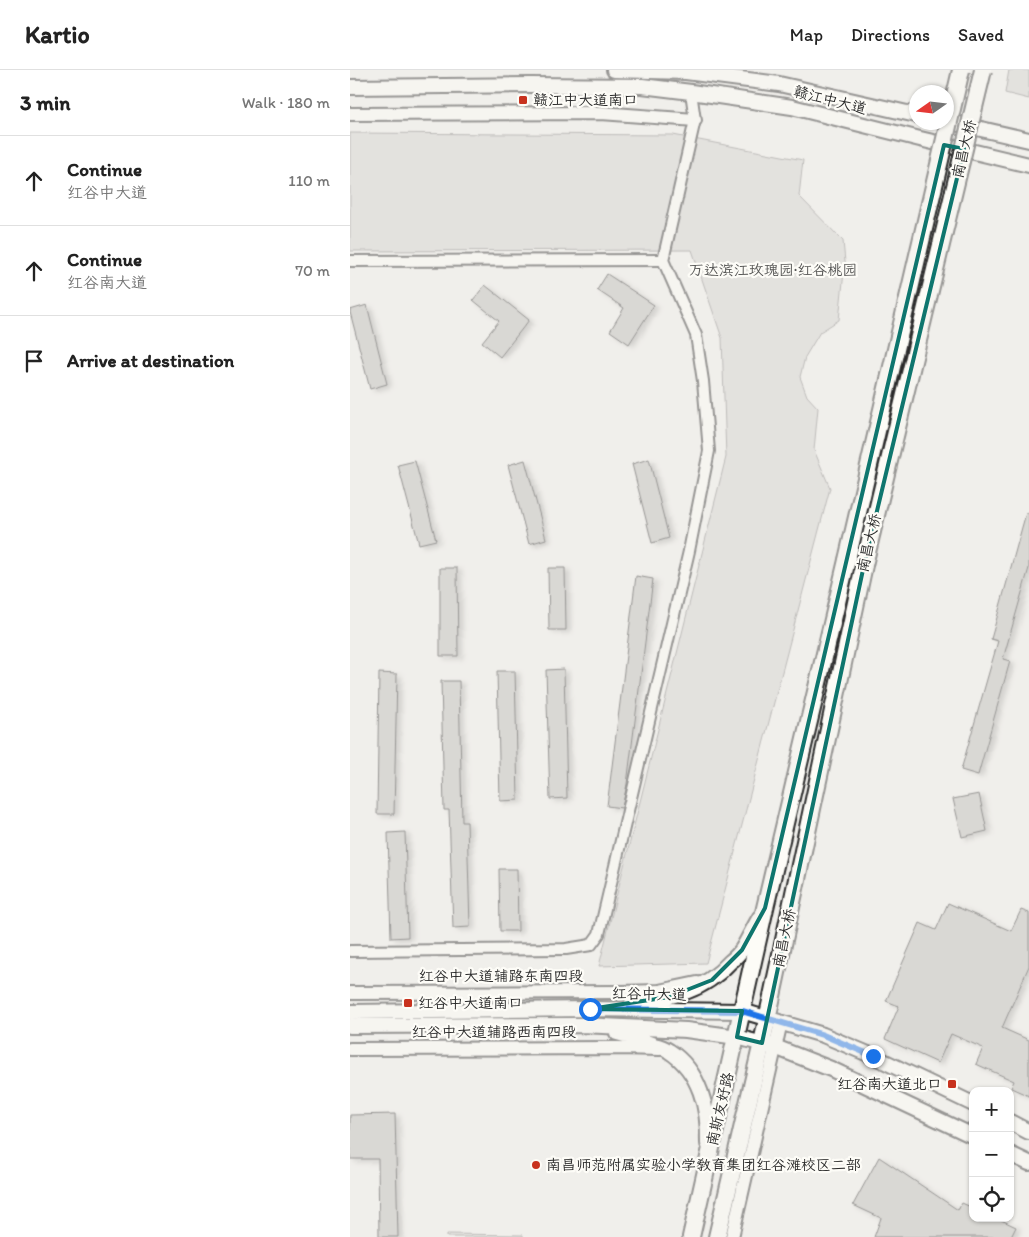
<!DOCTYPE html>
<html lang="en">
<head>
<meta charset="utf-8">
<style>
  :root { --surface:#fff; --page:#f6f6f6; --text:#222; --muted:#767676; --line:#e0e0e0 }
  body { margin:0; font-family:Itim,"LXGW WenKai TC",sans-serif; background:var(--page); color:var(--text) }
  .controls { position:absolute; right:15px; bottom:15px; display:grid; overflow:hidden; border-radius:10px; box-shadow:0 1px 4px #0004 }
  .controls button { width:45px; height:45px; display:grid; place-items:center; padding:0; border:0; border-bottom:1px solid var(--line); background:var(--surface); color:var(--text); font:25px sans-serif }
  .compass { position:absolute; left:559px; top:15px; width:45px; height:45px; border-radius:50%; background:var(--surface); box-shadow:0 1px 4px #0004; rotate:256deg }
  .stop { position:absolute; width:15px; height:15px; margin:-11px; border:4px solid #1a73e8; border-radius:50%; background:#fff }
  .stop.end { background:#1a73e8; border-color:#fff; box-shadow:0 1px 5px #0008 }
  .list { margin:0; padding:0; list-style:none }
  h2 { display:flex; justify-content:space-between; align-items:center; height:65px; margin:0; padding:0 20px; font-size:21px }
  h2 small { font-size:16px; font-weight:400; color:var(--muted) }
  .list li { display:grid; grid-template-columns:32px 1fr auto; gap:15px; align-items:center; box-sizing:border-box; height:90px; padding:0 20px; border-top:1px solid var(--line) }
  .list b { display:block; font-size:19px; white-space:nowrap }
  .list p { margin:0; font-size:16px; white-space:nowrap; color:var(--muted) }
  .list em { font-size:16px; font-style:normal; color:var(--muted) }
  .icon { flex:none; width:28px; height:28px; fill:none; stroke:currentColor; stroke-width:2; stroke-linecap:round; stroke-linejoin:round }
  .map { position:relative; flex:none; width:679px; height:1167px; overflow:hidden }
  header { display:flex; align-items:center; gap:30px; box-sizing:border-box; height:70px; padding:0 25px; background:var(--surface); border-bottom:1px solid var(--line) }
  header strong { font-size:24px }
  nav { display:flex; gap:28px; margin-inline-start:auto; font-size:18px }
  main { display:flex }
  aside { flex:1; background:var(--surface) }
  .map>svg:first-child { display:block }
  .green { fill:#d3d2cf; stroke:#7f7e7d }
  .building { fill:#bdbcb8; stroke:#2b2b2b; filter:url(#shadow) }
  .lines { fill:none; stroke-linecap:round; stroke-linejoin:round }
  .minor-casing { stroke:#2b2b2b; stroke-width:14 }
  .tertiary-casing { stroke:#2b2b2b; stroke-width:16 }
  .secondary-casing { stroke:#2b2b2b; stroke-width:18 }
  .trunk-casing { stroke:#2b2b2b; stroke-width:20 }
  .minor { stroke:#fdfcf7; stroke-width:10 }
  .tertiary { stroke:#fdfcf7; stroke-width:12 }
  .secondary { stroke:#fdfcf7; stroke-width:14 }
  .trunk { stroke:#fdfcf7; stroke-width:16 }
  .trunk-bridge-casing { stroke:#2b2b2b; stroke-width:20; stroke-linecap:butt }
  .trunk-bridge { stroke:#fdfcf7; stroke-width:16 }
  .route { stroke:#1a73e8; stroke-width:6 }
  .marked { fill:none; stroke:#0f766e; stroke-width:4; stroke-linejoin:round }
  .poi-dot { fill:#c8321e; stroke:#fdfcf7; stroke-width:2 }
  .labels { text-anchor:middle; stroke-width:4.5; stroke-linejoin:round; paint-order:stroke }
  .poi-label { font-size:15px; fill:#2b2b2b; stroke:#fdfcf7; text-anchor:start }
  .street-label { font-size:15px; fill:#2b2b2b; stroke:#fdfcf7 }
  .park-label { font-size:15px; fill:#555554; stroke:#fdfcf7 }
</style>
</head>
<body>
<header>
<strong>Kartio</strong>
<nav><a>Map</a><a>Directions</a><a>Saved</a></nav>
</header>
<main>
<aside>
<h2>3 min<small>Walk · 180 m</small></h2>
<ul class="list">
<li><svg class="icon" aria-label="ahead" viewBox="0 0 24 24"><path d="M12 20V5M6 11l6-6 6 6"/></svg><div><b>Continue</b><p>红谷中大道</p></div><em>110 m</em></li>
<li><svg class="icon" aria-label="ahead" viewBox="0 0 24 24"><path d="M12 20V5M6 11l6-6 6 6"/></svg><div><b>Continue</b><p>红谷南大道</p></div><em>70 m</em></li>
<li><svg class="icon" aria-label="arrive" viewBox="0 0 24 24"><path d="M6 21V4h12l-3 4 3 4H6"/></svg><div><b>Arrive at destination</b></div></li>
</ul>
</aside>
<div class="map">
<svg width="679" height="1167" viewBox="0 0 679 1167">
  <defs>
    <filter id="shadow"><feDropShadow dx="4.5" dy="2.5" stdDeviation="2.5" flood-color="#0004"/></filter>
  </defs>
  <rect width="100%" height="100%" fill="#f0efeb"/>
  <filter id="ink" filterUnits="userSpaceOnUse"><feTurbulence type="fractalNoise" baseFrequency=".02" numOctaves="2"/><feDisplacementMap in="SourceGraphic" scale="10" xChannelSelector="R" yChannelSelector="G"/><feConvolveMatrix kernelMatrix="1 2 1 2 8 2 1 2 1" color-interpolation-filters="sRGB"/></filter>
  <g filter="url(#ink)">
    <g class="green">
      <path d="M 659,0 L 679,0 L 679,29 L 655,23 Z"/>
      <path d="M 0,63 L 323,65 L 453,90 L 449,126 L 493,171 L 495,192 L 489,250 L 470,262 L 455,287 L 450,307 L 457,326 L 468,338 L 464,380 L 480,418 L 356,893 L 249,896 L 376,387 L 372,268 L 342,180 L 0,181 Z"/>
      <path d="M 97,1164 L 173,1165 L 173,1167 L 97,1167 Z"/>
    </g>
    <g class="building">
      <path d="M 257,204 L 304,235 L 279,274 L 260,261 L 274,238 L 247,220 Z"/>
      <path d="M 135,215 L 179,250 L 150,287 L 132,272 L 149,251 L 123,230 Z"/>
      <path d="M 17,235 L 37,314 L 20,319 L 0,242 L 0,240 Z"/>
      <path d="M 299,389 L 319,468 L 302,473 L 282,394 Z"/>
      <path d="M 175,390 L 196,469 L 179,474 L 158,395 Z"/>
      <path d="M 65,391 L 86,470 L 69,474 L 48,395 Z"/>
      <path d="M 676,443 L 679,443 L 679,498 L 653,589 L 660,591 L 628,705 L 611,700 L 648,571 L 641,569 Z"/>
      <path d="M 90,498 L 107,498 L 108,586 L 90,586 Z"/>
      <path d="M 198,498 L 215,498 L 216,560 L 199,560 Z"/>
      <path d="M 286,506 L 303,509 L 277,714 L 272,738 L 257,736 Z"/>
      <path d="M 214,599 L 217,728 L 200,729 L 196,600 Z"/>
      <path d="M 147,601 L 165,601 L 168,730 L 150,731 Z"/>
      <path d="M 29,603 L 47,604 L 44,744 L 27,744 Z"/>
      <path d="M 91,611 L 109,611 L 112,752 L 117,752 L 120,857 L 103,858 L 99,740 L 94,740 Z"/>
      <path d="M 629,724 L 637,761 L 612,767 L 603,729 Z"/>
      <path d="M 55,762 L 58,867 L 41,868 L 38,763 Z"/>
      <path d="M 149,799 L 167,799 L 168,861 L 150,861 Z"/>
      <path d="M 598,833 L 661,861 L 671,840 L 679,843 L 679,896 L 652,958 L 679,970 L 679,1026 L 661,1018 L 664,1011 L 626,994 L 633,978 L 601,964 L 588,993 L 535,969 L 549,936 L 536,931 L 570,853 L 586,860 Z"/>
      <path d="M 45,1044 L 48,1167 L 29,1167 L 28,1089 L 0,1089 L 0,1045 Z"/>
      <path d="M 529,1087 L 608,1140 L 612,1133 L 623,1138 L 623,1148 L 647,1148 L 666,1157 L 661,1167 L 524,1167 L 531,1148 L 503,1135 Z"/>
    </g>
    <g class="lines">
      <defs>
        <g id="minor">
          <path d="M 0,191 L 313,190"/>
          <path d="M 0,881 L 216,879 L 241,875 L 249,864 L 339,481 L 359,381 L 353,311 L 346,265 L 313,190 L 345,50 L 341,22"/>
        </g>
        <g id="tertiary">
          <path d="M 0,44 L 251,43 L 345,50"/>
          <path d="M 0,923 L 270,922 L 309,921 L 347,913"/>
          <path d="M 0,979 L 268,978 L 310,979"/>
          <path d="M 382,1167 L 431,952"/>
        </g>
        <g id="secondary">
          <path d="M 264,0 L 336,2 L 429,14 L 566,45"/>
          <path d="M 0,17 L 181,15 L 292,16 L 341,22 L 442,37 L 570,69 L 679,95"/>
          <path d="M 596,51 L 679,70"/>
          <path d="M 282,933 C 322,927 352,923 380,892 C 385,888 390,883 393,878 C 399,868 404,857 410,847"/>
          <path d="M 0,942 L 240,939 L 392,941 L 473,965 L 523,986 L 623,1034"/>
          <path d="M 0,956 L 232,955 L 336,960 L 387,967 L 425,977 L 481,999 L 623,1066"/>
          <path d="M 267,963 C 280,966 292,970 304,975 C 309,976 315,978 319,981 C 350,1001 359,1039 358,1074"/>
          <path d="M 660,1052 L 679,1062"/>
          <path d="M 660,1084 L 679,1093"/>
        </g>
        <g id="trunk">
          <path d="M 341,1167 L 415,838 L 497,490"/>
          <path d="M 367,1167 L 412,973 L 514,495"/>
        </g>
      </defs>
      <use href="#minor" class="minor-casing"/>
      <use href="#tertiary" class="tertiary-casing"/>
      <use href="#secondary" class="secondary-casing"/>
      <use href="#trunk" class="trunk-casing"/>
      <use href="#minor" class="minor"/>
      <use href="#tertiary" class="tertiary"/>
      <use href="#secondary" class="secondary"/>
      <use href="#trunk" class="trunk"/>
      <defs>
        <g id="trunk-bridge">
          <path d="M 497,490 L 611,0"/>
          <path d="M 514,495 L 633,0"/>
        </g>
      </defs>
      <use href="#trunk-bridge" class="trunk-bridge-casing"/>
      <use href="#trunk-bridge" class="trunk-bridge"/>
    </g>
  </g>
  <g class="lines" filter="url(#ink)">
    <path class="route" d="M 240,939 L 392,941 L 473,965 L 523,986"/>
  </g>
  <path d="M0 0H679V1167H0ZM 594,75 L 614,79 L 514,495 L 412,973 L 387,967 L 392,941 L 240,939 L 319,927 L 362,910 L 392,880 L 415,838 Z" fill="#f0efeb" fill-opacity=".55" fill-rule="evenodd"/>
  <path class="marked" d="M 594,75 L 614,79 L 514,495 L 412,973 L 387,967 L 392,941 L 240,939 L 319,927 L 362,910 L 392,880 L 415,838 Z"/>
  <g class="poi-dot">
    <rect x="168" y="25" width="10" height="10" rx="2.5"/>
    <rect x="53" y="928" width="10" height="10" rx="2.5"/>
    <rect x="597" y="1009" width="10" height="10" rx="2.5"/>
    <circle cx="186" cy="1095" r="5"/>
  </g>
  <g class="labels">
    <g class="poi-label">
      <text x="183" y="35">赣江中大道南口</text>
      <text x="68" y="938">红谷中大道南口</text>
      <text x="592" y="1019" text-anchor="end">红谷南大道北口</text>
      <text x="196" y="1100">南昌师范附属实验小学教育集团红谷滩校区二部</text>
    </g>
    <g class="street-label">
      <text transform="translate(480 30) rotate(14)" y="5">赣江中大道</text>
      <text transform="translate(614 79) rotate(-77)" y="5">南昌大桥</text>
      <text transform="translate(519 473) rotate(-77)" y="5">南昌大桥</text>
      <text transform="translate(434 868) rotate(-78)" y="5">南昌大桥</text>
      <text x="151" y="911">红谷中大道辅路东南四段</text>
      <text transform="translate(299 924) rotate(1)" y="5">红谷中大道</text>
      <text x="144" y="967">红谷中大道辅路西南四段</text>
      <text transform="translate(370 1039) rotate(-77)" y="5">南斯友好路</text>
    </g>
    <g class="park-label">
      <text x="423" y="205">万达滨江玫瑰园·红谷桃园</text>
    </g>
  </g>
</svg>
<div class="controls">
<button>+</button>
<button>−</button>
<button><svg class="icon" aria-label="locate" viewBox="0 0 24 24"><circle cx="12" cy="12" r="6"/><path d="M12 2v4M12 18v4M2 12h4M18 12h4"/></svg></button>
</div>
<svg class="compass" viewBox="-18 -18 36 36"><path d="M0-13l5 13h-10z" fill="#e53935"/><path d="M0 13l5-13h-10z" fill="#767676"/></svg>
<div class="stop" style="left:240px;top:939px"></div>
<div class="stop end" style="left:523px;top:986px"></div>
</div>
</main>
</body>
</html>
